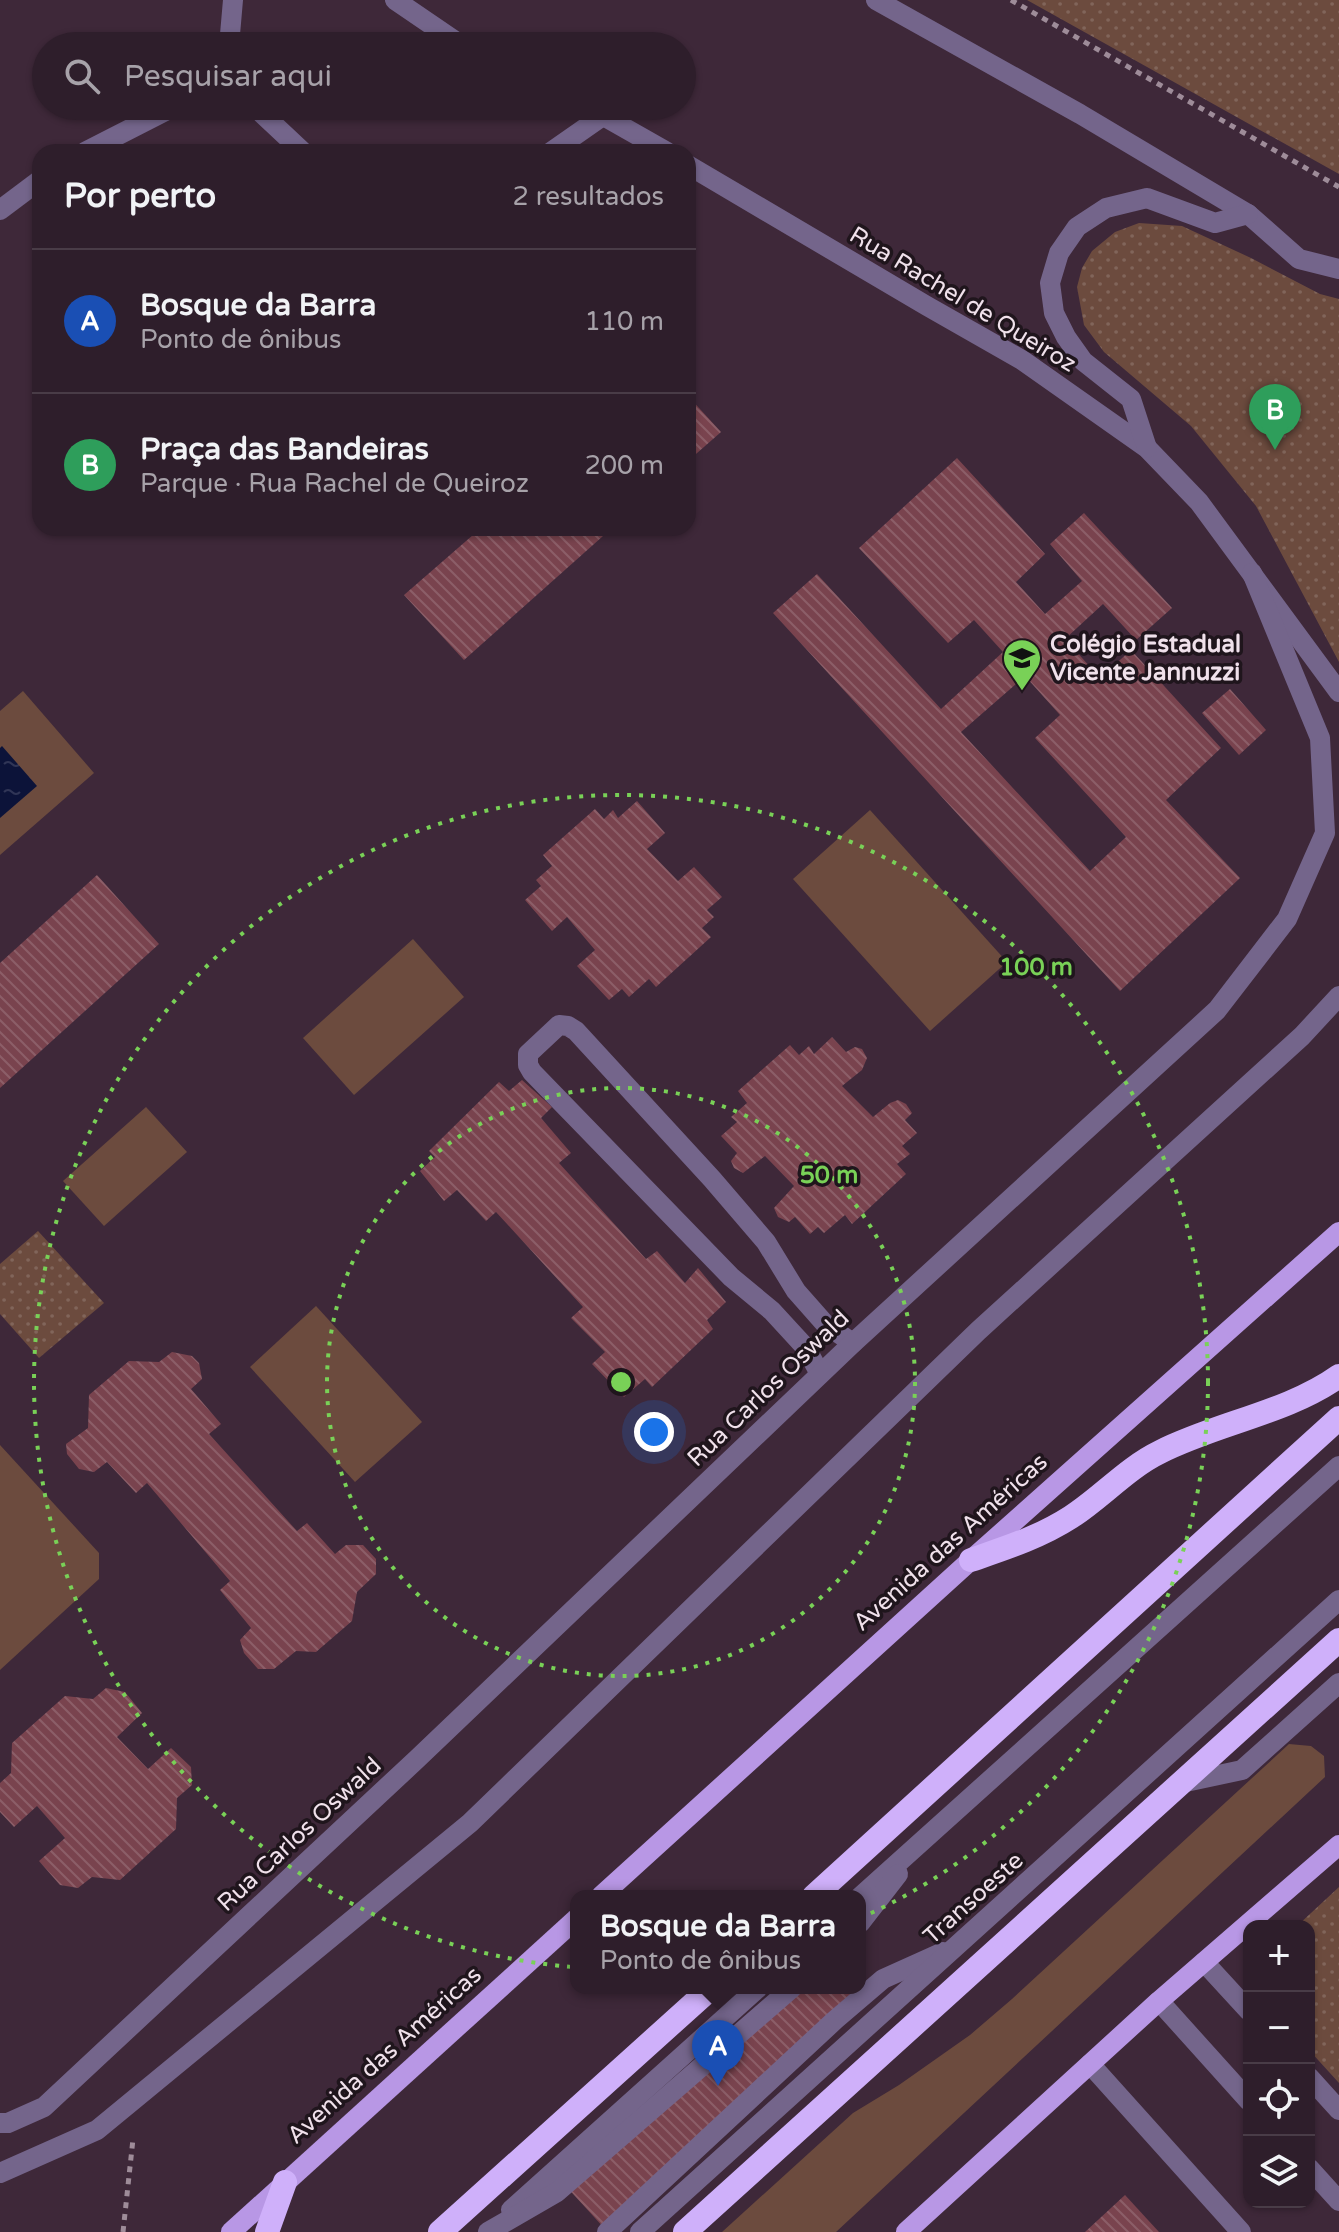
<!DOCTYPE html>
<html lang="pt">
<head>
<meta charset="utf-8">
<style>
  :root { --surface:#2e1e2b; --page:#3a2b37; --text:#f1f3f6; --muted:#a7a2a9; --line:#493c47; --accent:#8bbbb9 }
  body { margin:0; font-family:"Varela Round",sans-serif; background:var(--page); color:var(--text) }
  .controls { position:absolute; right:24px; bottom:24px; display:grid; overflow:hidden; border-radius:16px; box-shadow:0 2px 6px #0004 }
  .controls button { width:72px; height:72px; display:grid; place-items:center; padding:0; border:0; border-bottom:2px solid var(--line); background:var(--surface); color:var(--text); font:40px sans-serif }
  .you { position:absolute; left:654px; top:1432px; width:28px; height:28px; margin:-20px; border:6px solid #fff; border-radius:50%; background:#1a73e8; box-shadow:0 0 0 12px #1a73e833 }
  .badge { display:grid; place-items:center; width:52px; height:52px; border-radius:50%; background:var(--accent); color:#fff; font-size:26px; font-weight:700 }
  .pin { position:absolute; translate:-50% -66px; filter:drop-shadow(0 2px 4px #0008) }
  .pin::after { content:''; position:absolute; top:42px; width:28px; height:24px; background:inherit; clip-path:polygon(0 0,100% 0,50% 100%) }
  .popup { position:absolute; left:570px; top:1890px; width:296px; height:104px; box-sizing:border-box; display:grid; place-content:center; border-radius:16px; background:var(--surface); filter:drop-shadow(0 2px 6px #0005); font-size:26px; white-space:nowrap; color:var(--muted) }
  .popup b { font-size:30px; color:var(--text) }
  .popup::after { content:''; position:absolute; left:50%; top:100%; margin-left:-16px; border:16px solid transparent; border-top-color:var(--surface) }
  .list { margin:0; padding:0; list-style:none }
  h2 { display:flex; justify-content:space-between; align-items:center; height:104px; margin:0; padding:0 32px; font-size:34px }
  h2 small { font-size:26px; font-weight:400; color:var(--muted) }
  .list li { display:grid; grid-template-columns:52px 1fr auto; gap:24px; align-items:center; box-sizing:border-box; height:144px; padding:0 32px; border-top:2px solid var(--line) }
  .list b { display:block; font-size:30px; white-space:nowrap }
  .list p { margin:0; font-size:26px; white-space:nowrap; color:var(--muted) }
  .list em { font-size:26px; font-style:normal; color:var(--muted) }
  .icon { flex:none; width:44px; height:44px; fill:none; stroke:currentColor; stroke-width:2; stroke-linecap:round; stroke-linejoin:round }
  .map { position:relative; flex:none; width:1339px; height:2232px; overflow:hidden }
  .search { position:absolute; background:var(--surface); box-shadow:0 2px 6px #0004; left:32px; top:32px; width:664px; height:88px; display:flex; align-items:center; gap:20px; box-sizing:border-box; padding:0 28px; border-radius:44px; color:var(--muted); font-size:30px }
  .panel { position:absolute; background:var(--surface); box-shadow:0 2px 6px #0004; left:32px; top:144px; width:664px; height:392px; border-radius:24px }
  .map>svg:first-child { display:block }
  .green { fill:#6c4b3e }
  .park { fill:url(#park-dots) }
  .water { fill:url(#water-ripples) }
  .building { fill:url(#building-back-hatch); fill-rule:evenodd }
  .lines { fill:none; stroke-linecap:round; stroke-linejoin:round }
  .path { stroke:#9e8c99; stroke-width:5; stroke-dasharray:6 6; stroke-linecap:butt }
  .minor { stroke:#74658b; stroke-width:20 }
  .major { stroke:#b897e5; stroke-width:20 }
  .highway { stroke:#cfb0fa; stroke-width:24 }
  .ring { fill:none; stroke:#79d157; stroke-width:4; stroke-dasharray:4 8 }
  .labels { text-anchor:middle; stroke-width:7; stroke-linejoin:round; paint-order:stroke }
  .street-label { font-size:24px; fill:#f0e1eb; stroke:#1f151c }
  .poi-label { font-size:24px; font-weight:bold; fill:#f0e1eb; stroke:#1f151c; text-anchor:start }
  .centre { fill:#79d157; stroke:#1f151c; stroke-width:4 }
  .ring-label { font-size:24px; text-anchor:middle; font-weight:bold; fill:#79d157; stroke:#1f151c; stroke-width:7; stroke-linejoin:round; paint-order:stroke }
</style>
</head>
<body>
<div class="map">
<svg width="1339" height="2232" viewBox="0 0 1339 2232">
  <defs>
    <pattern id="park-dots" width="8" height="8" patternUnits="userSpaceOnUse" patternTransform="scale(2)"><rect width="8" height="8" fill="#6c4b3e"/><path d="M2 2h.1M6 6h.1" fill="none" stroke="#81655a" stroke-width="1.8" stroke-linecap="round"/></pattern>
    <pattern id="water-ripples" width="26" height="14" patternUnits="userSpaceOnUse" patternTransform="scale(2)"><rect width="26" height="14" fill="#0c1339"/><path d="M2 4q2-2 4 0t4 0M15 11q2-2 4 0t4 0" fill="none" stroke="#303556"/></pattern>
    <pattern id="building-back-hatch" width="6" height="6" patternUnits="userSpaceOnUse" patternTransform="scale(2)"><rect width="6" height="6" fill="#79434e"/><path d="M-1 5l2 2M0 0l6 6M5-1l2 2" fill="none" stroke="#8c5e68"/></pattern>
  </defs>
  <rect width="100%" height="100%" fill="#3e2839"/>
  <g class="green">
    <path d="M 23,691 L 94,773 L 0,855 L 0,711 Z"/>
    <path d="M 870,810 L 1007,962 L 930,1031 L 793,879 Z"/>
    <path d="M 413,939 L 464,997 L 354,1095 L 303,1038 Z"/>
    <path d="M 146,1107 L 187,1152 L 104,1226 L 63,1181 Z"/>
    <path d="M 316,1306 L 422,1422 L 355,1482 L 250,1367 Z"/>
    <path d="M 0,1445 L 99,1553 L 99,1579 L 0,1670 Z"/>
    <path d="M 1289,1744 L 1311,1746 L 1324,1756 L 1325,1777 L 836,2232 L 722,2232 L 853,2113 L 899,2085 L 970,2035 L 1012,1999 Z"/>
  </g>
  <g class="park">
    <path d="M 1027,0 L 1339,0 L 1339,174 Z"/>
    <path d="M 1139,223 L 1182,226 L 1251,258 L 1320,294 L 1339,299 L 1339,662 L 1256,506 L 1191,426 L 1104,352 L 1084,325 L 1077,287 L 1082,268 L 1092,251 L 1115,232 Z"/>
    <path d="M 38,1231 L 104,1303 L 39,1358 L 0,1314 L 0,1264 Z"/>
    <path d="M 1339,1887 L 1339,2083 L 1309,2050 L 1309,1926 L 1297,1926 Z"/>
  </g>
  <path class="water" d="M 2,746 L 37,786 L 0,818 L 0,748 Z"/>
  <g class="building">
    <path d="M 688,396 L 721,432 L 688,461 Z"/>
    <path d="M 957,458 L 1045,554 L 1016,582 L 1045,614 L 1082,581 L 1050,544 L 1084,513 L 1172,608 L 1136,640 L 1103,604 L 1065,639 L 1100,678 L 1131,650 L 1221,748 L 1166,800 L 1240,878 L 1120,991 L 773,613 L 817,574 L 941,709 L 1003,652 L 974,620 L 948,643 L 859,548 ZM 1025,676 L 1060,715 L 1035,738 L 1126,837 L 1090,871 L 961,732 Z"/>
    <path d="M 481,528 L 612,528 L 464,660 L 404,595 Z"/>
    <path d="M 1230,689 L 1266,730 L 1239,755 L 1202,713 Z"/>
    <path d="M 637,801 L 665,833 L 647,849 L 678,881 L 694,867 L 722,897 L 707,910 L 714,917 L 702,928 L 711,937 L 656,987 L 649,979 L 629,997 L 622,989 L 609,1000 L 577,966 L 595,950 L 567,917 L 552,931 L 525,900 L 541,886 L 536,880 L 552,866 L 543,855 L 595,809 L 604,819 L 613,810 L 618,818 Z"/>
    <path d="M 97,875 L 159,944 L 0,1088 L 0,963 Z"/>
    <path d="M 832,1037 L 846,1052 L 855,1047 L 862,1049 L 867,1058 L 862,1070 L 842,1086 L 873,1117 L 890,1103 L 898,1100 L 906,1104 L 912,1113 L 905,1120 L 917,1133 L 902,1146 L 910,1154 L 897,1164 L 906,1174 L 852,1224 L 845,1215 L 824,1233 L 818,1227 L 810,1234 L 795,1217 L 789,1222 L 778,1217 L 774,1208 L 794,1186 L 765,1156 L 743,1173 L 734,1168 L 731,1161 L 737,1153 L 721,1136 L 737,1122 L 731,1117 L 747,1103 L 738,1091 L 790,1045 L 799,1055 L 809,1046 L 814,1054 Z"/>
    <path d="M 522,1080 L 552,1107 L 541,1118 L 571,1153 L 559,1163 L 646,1259 L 657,1251 L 685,1283 L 698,1268 L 726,1302 L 707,1320 L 713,1329 L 652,1387 L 645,1379 L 624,1397 L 592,1364 L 605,1352 L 571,1318 L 583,1307 L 496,1212 L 486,1221 L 457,1190 L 444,1201 L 420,1171 L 435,1157 L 429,1151 L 499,1082 L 509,1091 Z"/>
    <path d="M 172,1352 L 192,1356 L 199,1363 L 202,1379 L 191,1389 L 221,1424 L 209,1434 L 297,1531 L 307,1523 L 335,1554 L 346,1545 L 363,1545 L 376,1559 L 376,1574 L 357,1592 L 352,1621 L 316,1652 L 296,1651 L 274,1669 L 258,1669 L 244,1653 L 240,1640 L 251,1628 L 220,1590 L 230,1581 L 147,1483 L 136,1493 L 107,1462 L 94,1472 L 79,1469 L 67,1454 L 66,1444 L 88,1428 L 89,1395 L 129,1361 L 159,1362 Z"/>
    <path d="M 106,1688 L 125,1692 L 142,1713 L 117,1737 L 148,1769 L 171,1748 L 191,1767 L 192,1785 L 177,1798 L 176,1829 L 120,1880 L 92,1877 L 78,1888 L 60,1885 L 39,1861 L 65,1838 L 37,1806 L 14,1827 L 0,1812 L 0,1783 L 11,1773 L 12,1743 L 65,1696 L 93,1699 Z"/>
    <path d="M 860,1976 L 871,1988 L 605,2229 L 564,2184 L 783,1988 L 860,1988 Z"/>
    <path d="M 1125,2195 L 1159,2232 L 1085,2232 Z"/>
  </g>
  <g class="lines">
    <g class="path">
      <path d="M 1011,0 L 1339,187"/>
      <path d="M 123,2232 L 133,2139"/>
    </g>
    <g class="minor">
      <path d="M 395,0 L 461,45"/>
      <path d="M 876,0 L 1080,114 L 1248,214 L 1299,259 L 1339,269"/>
      <path d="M 229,46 L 233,0"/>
      <path d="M 342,46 L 355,42 L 462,45"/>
      <path d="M 254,106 L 303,152"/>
      <path d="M 586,106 L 667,152"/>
      <path d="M 85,152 L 175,106"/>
      <path d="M 551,152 L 604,115"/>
      <path d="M 688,165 L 927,306 L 1022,360 L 1147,448 L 1199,502 L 1339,692"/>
      <path d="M 0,210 L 40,180"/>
      <path d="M 1147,448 L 1131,399 L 1083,361 L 1066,337 L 1054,313 L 1050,283 L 1059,253 L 1077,227 L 1106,208 L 1147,198 L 1215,223 L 1248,214"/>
      <path d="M 820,1374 L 806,1348 L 772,1311 L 731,1277 L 532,1072 L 528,1065 L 528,1054 L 559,1025 L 568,1026 L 576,1031 L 712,1179 L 766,1242 L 796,1291 L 826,1325 L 853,1343"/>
      <path d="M 1181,1783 L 1242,1770 L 1339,1683"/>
      <path d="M 860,1897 L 1339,1466"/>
      <path d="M 860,1923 L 898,1874"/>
      <path d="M 1204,1962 L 1249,2011"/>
      <path d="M 1159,2001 L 1249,2101"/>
      <path d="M 1090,2064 L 1241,2232"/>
      <path d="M 1309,2077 L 1339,2110"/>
      <path d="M 0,2123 L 8,2123 L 44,2107 L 417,1759 L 853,1343 L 1217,1010 L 1287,919 L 1325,833 L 1320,738 L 1252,573"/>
      <path d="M 1309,2168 L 1339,2201"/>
      <path d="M 0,2173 L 97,2130 L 470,1823 L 978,1331 L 1302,1036 L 1339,996"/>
      <path d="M 511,2210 L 758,1988"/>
      <path d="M 488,2232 L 557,2192 L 792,1988"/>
      <path d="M 607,2232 L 835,2020 L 883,1979 L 943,1952"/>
      <path d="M 640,2232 L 1339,1600"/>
    </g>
    <g class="major">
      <path d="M 601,1896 L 971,1560 L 1339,1232"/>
      <path d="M 231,2232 L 576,1919"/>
      <path d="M 906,2232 L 1159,2001 L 1339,1845"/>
    </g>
    <g class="highway">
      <path d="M 971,1560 C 1006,1548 1040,1537 1071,1517 C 1102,1497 1127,1468 1160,1452 C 1217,1423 1287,1413 1339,1376"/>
      <path d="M 814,1896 L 1339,1418"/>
      <path d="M 267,2232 L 285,2182"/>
      <path d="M 440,2232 L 711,1988"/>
      <path d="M 685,2232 L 1339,1640"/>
    </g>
  </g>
  <g class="ring">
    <circle cx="621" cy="1382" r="294"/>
    <circle cx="621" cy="1382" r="587"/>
  </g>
  <defs>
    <symbol id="school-pin" viewBox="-11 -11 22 30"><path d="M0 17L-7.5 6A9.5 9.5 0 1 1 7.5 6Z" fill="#79d157" stroke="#1f151c"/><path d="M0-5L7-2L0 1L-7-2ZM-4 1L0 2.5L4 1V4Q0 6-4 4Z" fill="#111"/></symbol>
  </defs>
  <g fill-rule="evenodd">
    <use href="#school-pin" x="1000" y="636" width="44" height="60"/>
  </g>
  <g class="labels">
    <g class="street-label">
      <text transform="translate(963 299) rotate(31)" y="8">Rua Rachel de Queiroz</text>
      <text transform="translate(768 1388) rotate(-44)" y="8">Rua Carlos Oswald</text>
      <text transform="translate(950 1542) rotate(-42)" y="8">Avenida das Américas</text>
      <text transform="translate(299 1834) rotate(-43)" y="8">Rua Carlos Oswald</text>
      <text transform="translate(973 1898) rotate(-42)" y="8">Transoeste</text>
      <text transform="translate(384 2055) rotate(-42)" y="8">Avenida das Américas</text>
    </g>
    <g class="poi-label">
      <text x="1050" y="652">Colégio Estadual<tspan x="1050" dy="28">Vicente Jannuzzi</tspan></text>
    </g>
  </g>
  <circle cx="621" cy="1382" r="12" class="centre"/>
  <g class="ring-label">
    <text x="1036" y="975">100 m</text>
    <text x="829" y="1183">50 m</text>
  </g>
</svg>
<div class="controls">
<button>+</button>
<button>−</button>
<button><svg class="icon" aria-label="locate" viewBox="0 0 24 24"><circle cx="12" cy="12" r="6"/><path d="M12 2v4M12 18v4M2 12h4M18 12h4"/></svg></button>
<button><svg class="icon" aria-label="layers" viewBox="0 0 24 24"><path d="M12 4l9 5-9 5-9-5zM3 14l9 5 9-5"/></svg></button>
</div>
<div class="you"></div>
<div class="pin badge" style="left:718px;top:2086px;background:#1a4fb4">A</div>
<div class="popup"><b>Bosque da Barra</b>Ponto de ônibus</div>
<div class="pin badge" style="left:1275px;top:450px;background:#2e9e5b">B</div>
<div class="search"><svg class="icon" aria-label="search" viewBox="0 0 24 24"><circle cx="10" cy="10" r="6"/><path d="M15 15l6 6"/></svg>Pesquisar aqui</div>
<section class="panel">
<h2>Por perto<small>2 resultados</small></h2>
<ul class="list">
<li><span class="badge" style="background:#1a4fb4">A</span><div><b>Bosque da Barra</b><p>Ponto de ônibus</p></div><em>110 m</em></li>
<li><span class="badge" style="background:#2e9e5b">B</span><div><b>Praça das Bandeiras</b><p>Parque · Rua Rachel de Queiroz</p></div><em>200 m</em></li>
</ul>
</section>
</div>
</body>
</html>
